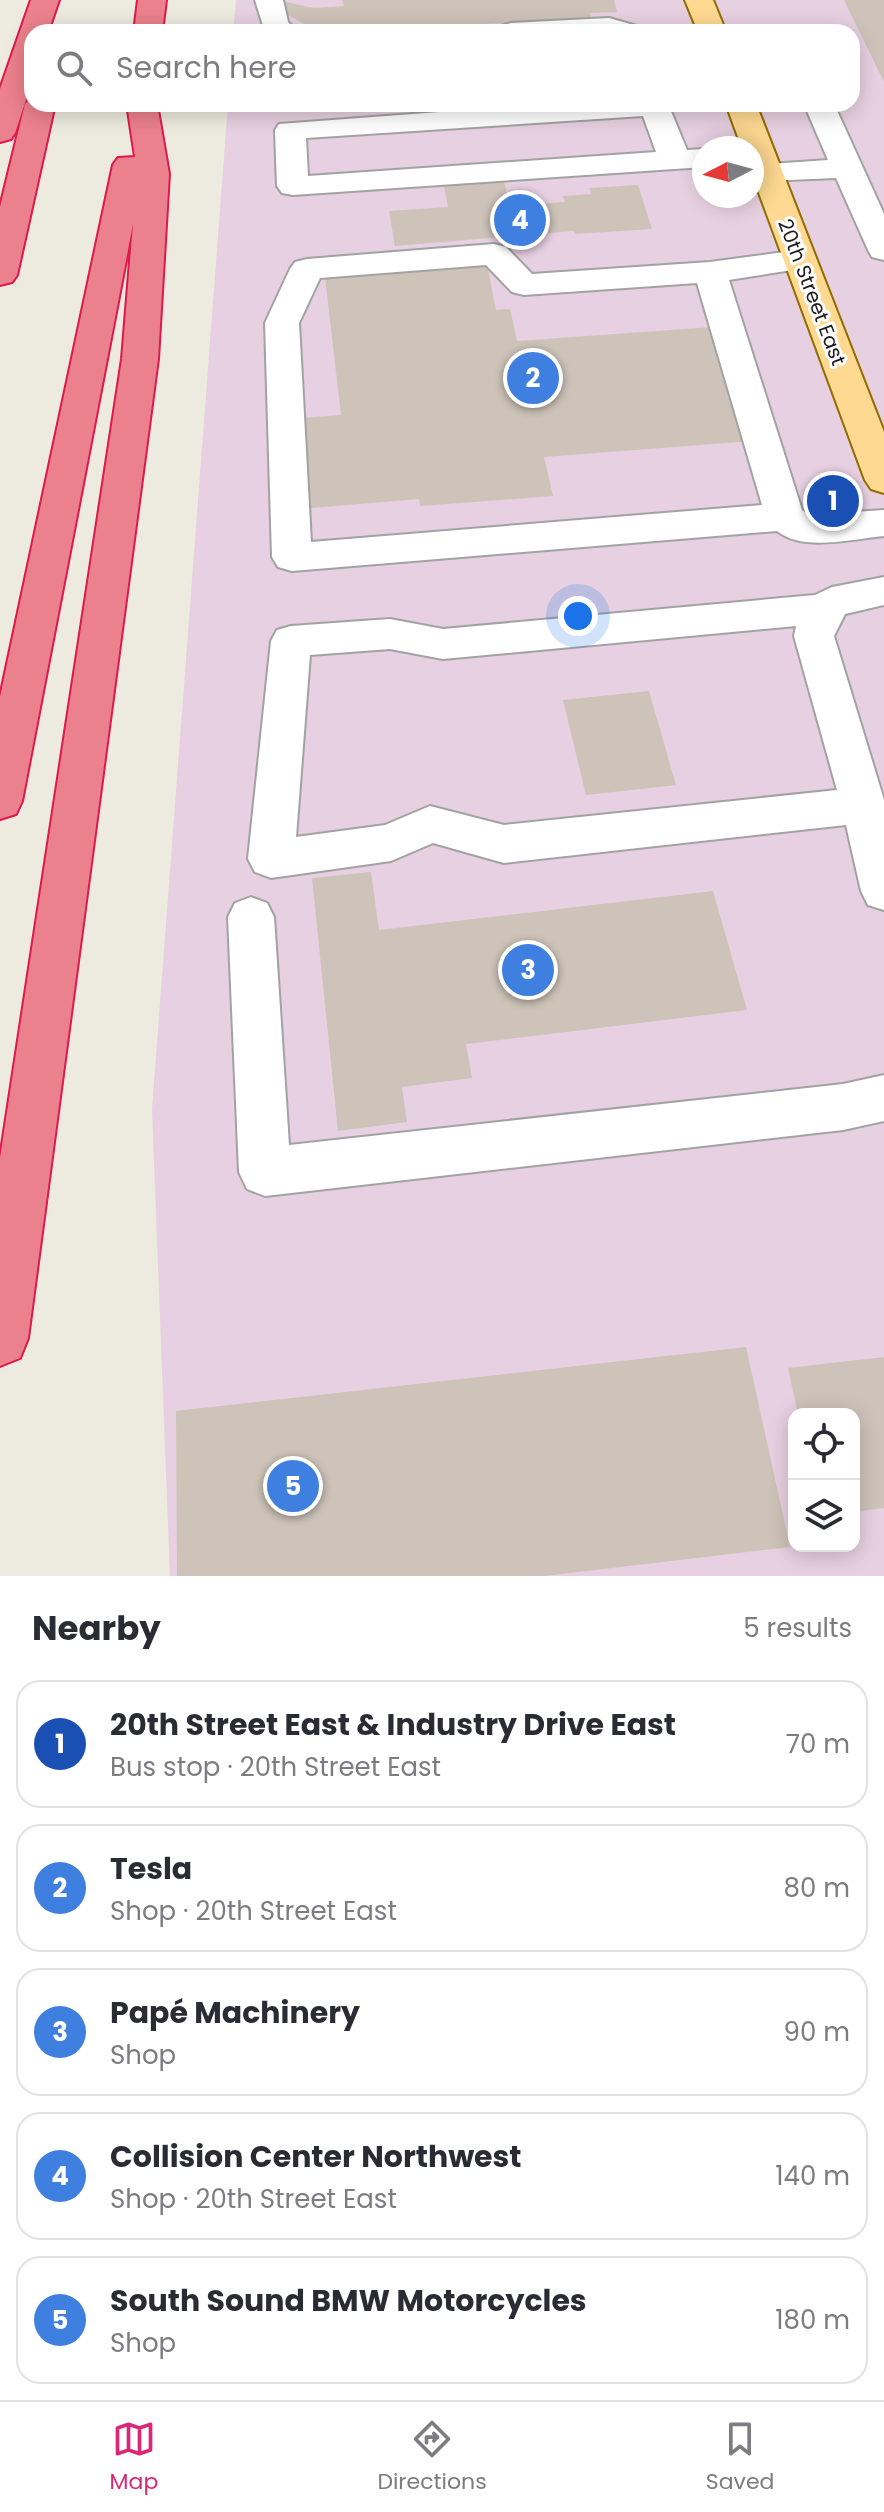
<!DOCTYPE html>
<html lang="en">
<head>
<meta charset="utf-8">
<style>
  :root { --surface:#fff; --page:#f7f7f7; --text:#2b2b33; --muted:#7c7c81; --line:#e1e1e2; --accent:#db2777 }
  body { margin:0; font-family:Poppins,sans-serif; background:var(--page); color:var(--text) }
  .controls { position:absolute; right:24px; bottom:24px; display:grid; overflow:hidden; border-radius:16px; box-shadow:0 4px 20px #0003 }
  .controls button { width:72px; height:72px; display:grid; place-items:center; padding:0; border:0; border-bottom:2px solid var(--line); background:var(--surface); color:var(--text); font:40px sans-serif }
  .compass { position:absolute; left:692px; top:136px; width:72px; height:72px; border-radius:50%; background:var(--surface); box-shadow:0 4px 20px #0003; rotate:264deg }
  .you { position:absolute; left:578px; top:616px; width:28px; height:28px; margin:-20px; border:6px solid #fff; border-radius:50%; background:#1a73e8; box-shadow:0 0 0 12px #1a73e833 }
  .badge { display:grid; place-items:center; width:52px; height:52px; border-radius:50%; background:var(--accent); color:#fff; font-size:26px; font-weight:700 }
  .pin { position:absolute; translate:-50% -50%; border:4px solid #fff; box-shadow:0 2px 8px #0006 }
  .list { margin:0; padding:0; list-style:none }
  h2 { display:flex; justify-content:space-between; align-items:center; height:104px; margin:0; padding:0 32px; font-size:34px }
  h2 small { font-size:26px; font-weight:400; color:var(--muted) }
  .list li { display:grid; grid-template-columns:52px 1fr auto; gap:24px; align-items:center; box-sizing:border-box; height:128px; margin:0 16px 16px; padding:0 16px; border:2px solid var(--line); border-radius:24px }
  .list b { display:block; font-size:30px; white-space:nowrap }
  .list p { margin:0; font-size:26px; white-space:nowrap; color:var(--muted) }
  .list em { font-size:26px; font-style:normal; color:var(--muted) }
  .icon { flex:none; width:44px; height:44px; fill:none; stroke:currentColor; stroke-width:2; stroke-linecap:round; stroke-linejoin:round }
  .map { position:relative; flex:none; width:884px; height:1576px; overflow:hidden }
  .search { position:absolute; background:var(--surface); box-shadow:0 4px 20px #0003; left:24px; right:24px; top:24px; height:88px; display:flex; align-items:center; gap:20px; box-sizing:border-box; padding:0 28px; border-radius:24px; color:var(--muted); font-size:30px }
  .sheet { height:824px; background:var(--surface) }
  nav { display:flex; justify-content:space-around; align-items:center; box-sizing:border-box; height:112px; border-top:2px solid var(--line); background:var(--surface); font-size:22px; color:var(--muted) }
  nav a { display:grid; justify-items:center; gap:4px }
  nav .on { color:var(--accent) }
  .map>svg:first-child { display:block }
  .industrial { fill:#e7d0e1; fill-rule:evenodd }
  .building { fill:#cdc3b8 }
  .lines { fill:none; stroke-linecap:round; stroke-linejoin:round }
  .minor-casing { stroke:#a2a2a2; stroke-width:4 }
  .major-casing { stroke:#916d00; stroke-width:4 }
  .highway-casing { stroke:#de194c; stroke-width:4 }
  .minor { fill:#fff; fill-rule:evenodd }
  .major { fill:#ffd992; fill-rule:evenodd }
  .highway { fill:#eb818c; fill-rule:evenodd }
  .labels { text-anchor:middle; stroke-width:6; stroke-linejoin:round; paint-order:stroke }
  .far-street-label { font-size:20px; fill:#1b1b1b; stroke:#fff }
</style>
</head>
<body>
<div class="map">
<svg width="884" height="1576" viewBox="0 0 884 1576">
  <rect width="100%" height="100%" fill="#edeadf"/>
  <path class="industrial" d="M 236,0 L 884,0 L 884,1576 L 170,1576 L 152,1109 L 228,104 L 852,104 L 852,32 L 233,32 ZM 704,148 L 752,148 L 752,196 L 704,196 ZM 794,1414 L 854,1414 L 854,1546 L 794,1546 Z"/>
  <g class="building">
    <path d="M 275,0 L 314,8 L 344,6 L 342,0 L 614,0 L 617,12 L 590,13 L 592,20 L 455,25 L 456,31 L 317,32 L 287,14 Z"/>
    <path d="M 844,0 L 884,0 L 884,82 Z"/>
    <path d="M 504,182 L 510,206 L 565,202 L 563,196 L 591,194 L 589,188 L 638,185 L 652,229 L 575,234 L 574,231 L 395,246 L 389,211 L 448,207 L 444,186 Z"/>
    <path d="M 487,265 L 496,310 L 510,309 L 517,341 L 713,327 L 752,441 L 544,457 L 553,496 L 420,506 L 419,499 L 311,508 L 302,418 L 341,415 L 325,277 Z"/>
    <path d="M 649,691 L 676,785 L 586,795 L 563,700 Z"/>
    <path d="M 371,872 L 379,930 L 713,891 L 747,1010 L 466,1044 L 472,1078 L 402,1087 L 407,1122 L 338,1131 L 312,878 Z"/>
    <path d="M 746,1347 L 790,1547 L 544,1576 L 177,1576 L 176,1411 Z"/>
    <path d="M 884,1357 L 884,1508 L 854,1512 L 854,1414 L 798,1414 L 788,1368 Z"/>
  </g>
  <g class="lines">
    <defs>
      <g id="minor">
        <path d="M 255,0 L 283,0 L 288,22 L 298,32 L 265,32 Z"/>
        <path d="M 609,18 L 637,26 L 641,32 L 497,32 L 501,26 L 511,23 Z"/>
        <path d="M 547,104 L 668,104 L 687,150 L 704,149 L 704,167 L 293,195 L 282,193 L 277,186 L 275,130 L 279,124 ZM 643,116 L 656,152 L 308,176 L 306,138 Z"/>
        <path d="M 804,104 L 834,104 L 884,214 L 884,260 L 872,257 L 868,250 L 836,178 L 765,181 L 752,176 L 754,165 L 828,160 Z"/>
        <path d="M 494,244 L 506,247 L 532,274 L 710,262 L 799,250 L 811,253 L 816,260 L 811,267 L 729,280 L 802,510 L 808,515 L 884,510 L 884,536 C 852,539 803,552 777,531 L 292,571 L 278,567 L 272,557 L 265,323 L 290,269 L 295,262 L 307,259 ZM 486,265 L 512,292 L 524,295 L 697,283 L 762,505 L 311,542 L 299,323 L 320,278 Z"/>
        <path d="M 884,577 L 884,605 L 845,614 L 834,636 L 884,800 L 884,910 L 868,905 L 861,891 L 846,825 L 504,863 L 433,843 L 391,861 L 271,878 L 255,872 L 248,859 L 271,641 L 277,630 L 291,626 L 390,619 L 443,629 L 815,595 L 832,587 ZM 796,626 L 794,636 L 837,790 L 504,825 L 430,806 L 385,825 L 296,837 L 310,655 L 390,649 L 443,659 Z"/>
        <path d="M 251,897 L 267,903 L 274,917 L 289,1145 L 843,1084 L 884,1075 L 884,1121 L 843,1130 L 265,1196 L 247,1189 L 239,1172 L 228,917 L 235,903 Z"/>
      </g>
      <g id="major">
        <path d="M 685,0 L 713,0 L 726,32 L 698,32 Z"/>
        <path d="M 726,104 L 756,104 L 884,432 L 884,493 L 871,489 L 865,480 L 752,174 L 752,148 L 742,148 Z"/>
      </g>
      <g id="highway">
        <path d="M 31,0 L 59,0 L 48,32 L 32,32 L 32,82 L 15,133 L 11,139 L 0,142 L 0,89 Z"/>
        <path d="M 138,0 L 166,0 L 162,32 L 134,32 Z"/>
        <path d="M 32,97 L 32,104 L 55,104 L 17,275 L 12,282 L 0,285 L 0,207 L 25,104 Z"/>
        <path d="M 127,104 L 157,104 L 169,174 L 158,359 L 28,1338 L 20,1358 L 0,1366 L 0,1158 L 122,359 L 133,224 L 22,801 L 16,814 L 0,819 L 0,697 L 113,165 L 118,158 L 135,157 Z"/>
      </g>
    </defs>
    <use href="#minor" class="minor-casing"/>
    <use href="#major" class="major-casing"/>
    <use href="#highway" class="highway-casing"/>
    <use href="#minor" class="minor"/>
    <use href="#major" class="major"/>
    <use href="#highway" class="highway"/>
  </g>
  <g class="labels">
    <g class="far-street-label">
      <text transform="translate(812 292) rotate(69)" y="7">20th Street East</text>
    </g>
  </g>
</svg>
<div class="controls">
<button><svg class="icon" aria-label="locate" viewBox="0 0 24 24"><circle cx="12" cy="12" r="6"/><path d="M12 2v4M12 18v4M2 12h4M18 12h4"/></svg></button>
<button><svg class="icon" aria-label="layers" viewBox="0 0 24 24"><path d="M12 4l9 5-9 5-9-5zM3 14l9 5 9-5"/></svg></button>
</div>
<svg class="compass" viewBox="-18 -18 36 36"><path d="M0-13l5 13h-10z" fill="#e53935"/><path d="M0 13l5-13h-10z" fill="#7c7c81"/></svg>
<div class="you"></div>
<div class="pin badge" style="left:833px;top:501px;background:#1a4fb4">1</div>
<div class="pin badge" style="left:533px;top:378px;background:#3f7fe0">2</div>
<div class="pin badge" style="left:528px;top:970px;background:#3f7fe0">3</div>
<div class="pin badge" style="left:520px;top:220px;background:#3f7fe0">4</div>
<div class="pin badge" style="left:293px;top:1486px;background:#3f7fe0">5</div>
<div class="search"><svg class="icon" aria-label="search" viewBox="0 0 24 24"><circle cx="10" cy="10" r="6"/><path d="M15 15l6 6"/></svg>Search here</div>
</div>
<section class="sheet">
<h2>Nearby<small>5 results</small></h2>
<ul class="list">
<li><span class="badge" style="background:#1a4fb4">1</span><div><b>20th Street East &amp; Industry Drive East</b><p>Bus stop · 20th Street East</p></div><em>70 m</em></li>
<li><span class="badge" style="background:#3f7fe0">2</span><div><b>Tesla</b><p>Shop · 20th Street East</p></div><em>80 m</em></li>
<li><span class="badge" style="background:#3f7fe0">3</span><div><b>Papé Machinery</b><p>Shop</p></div><em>90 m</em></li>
<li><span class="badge" style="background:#3f7fe0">4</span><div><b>Collision Center Northwest</b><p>Shop · 20th Street East</p></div><em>140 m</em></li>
<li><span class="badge" style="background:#3f7fe0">5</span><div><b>South Sound BMW Motorcycles</b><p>Shop</p></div><em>180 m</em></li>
</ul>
</section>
<nav>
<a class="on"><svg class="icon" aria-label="map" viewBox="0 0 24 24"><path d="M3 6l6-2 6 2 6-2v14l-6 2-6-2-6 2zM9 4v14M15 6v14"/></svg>Map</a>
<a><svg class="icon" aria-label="directions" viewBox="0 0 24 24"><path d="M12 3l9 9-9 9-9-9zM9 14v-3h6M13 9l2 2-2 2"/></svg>Directions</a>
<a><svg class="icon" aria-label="saved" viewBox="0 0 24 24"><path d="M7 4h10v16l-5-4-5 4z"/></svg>Saved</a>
</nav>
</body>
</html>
